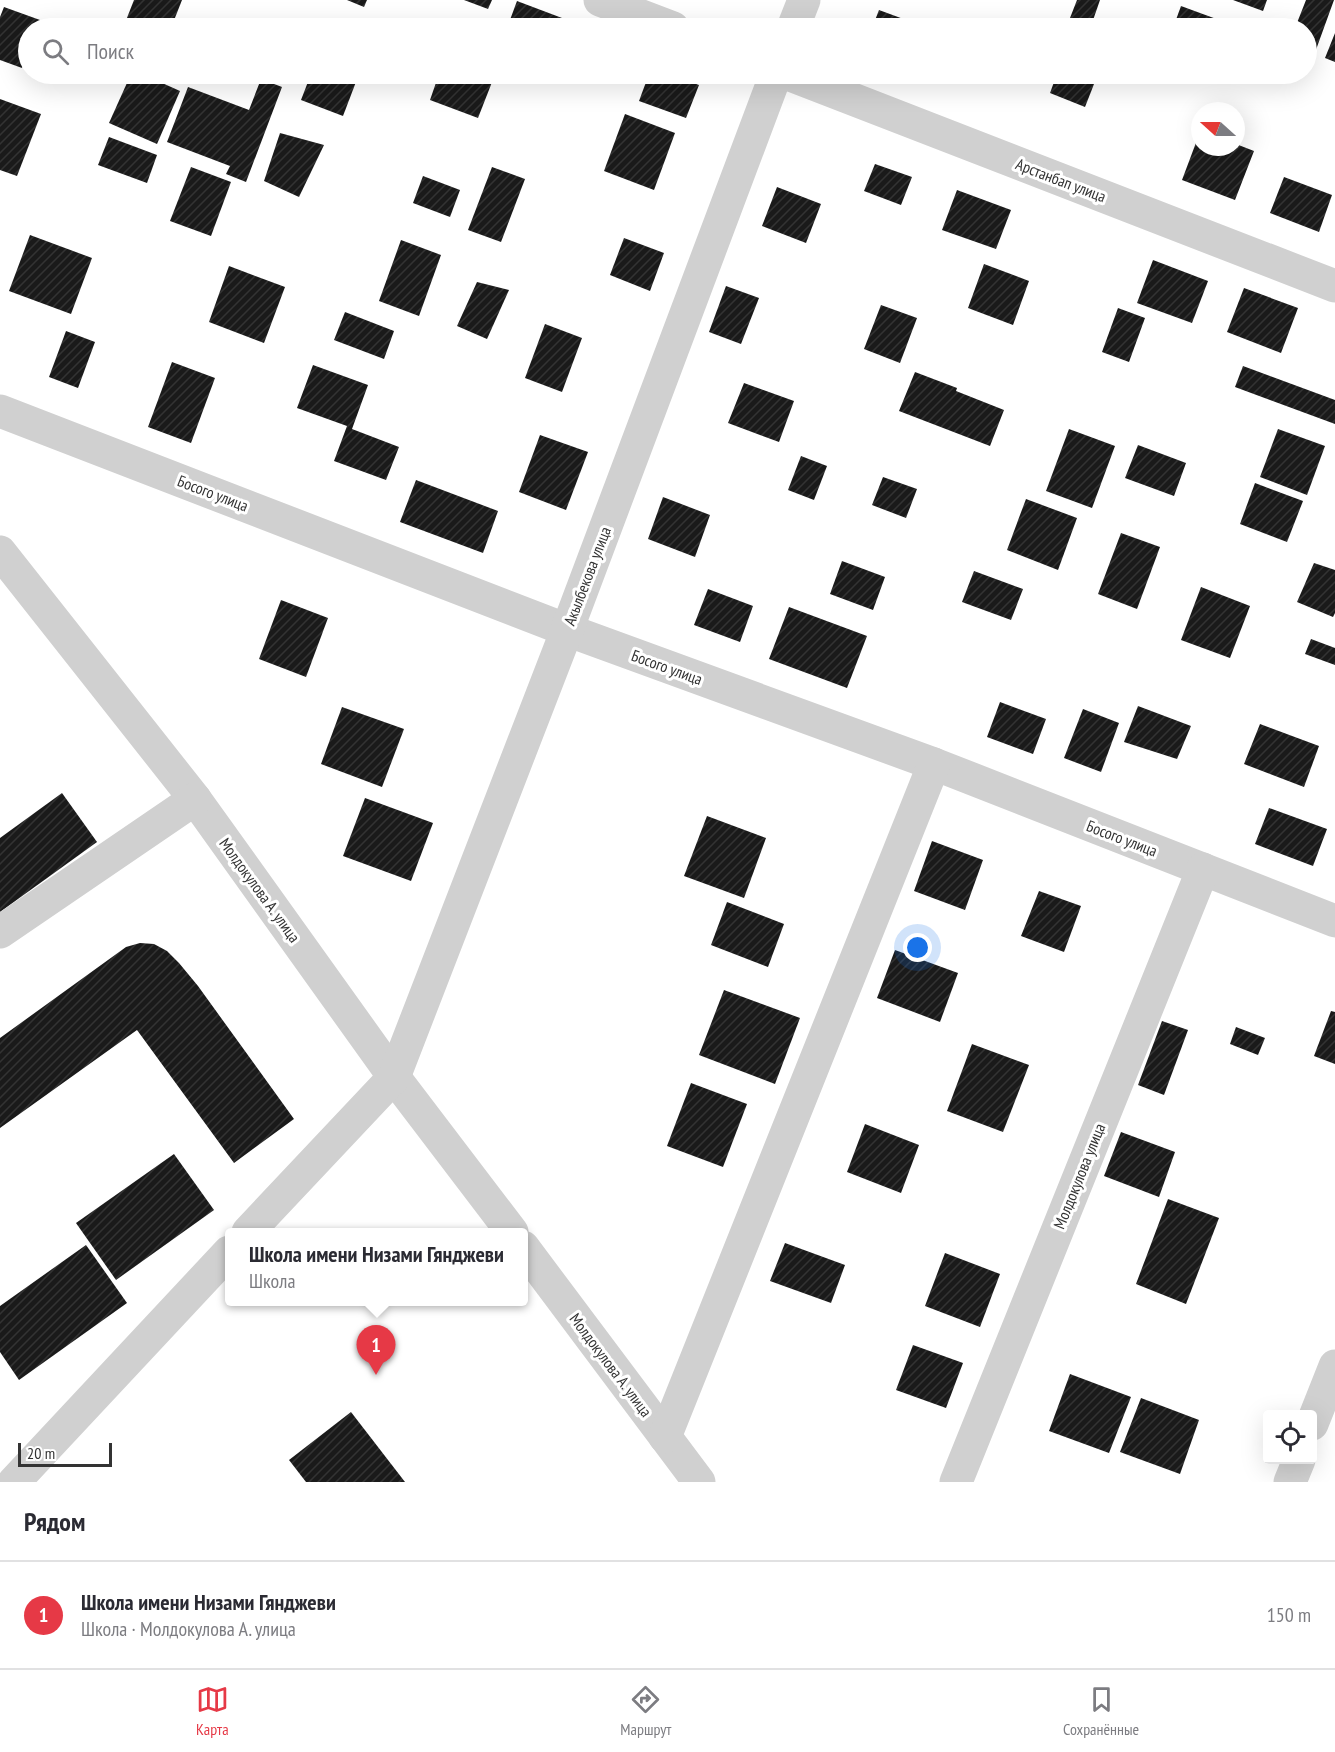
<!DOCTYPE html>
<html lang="ru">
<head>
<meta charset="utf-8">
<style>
  :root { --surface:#fff; --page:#f7f7f7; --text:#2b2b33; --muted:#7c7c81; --line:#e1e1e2; --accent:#e63946 }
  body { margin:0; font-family:"PT Sans Narrow",sans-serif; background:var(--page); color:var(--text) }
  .controls { position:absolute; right:18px; bottom:18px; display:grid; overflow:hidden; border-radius:6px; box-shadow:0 6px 24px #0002 }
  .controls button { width:54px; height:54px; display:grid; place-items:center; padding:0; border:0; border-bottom:2px solid var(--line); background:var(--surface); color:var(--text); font:30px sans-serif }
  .compass { position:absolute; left:1191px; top:102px; width:54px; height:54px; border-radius:50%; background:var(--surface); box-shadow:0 6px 24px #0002; rotate:291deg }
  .scale { position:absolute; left:18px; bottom:15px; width:94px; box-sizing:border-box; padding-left:6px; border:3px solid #333; border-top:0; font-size:16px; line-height:21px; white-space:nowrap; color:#333; -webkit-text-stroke:4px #fff; paint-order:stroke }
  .you { position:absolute; left:918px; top:948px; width:21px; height:21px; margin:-15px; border:4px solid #fff; border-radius:50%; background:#1a73e8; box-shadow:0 0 0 9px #1a73e833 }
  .badge { display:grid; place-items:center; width:39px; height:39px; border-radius:50%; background:var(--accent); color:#fff; font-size:20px; font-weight:700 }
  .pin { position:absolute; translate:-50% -50px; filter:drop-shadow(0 2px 3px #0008) }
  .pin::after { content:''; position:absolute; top:32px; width:21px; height:18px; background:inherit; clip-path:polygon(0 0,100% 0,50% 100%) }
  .popup { position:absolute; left:225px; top:1228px; width:303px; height:78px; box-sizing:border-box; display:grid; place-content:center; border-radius:6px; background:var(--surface); filter:drop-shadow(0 2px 4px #0005); font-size:20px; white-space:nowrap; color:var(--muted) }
  .popup b { font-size:22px; color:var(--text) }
  .popup::after { content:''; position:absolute; left:50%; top:100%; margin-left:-12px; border:12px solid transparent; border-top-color:var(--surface) }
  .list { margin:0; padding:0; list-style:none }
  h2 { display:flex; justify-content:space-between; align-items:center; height:78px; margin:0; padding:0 24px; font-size:26px }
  h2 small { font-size:20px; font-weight:400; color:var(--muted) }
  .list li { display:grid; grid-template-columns:39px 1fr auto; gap:18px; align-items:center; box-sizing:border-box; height:108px; padding:0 24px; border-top:2px solid var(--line) }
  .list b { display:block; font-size:22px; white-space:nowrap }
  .list p { margin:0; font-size:20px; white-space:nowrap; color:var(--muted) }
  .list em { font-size:20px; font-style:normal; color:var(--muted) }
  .icon { flex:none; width:33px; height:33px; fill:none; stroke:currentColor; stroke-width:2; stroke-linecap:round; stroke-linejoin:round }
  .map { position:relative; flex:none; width:1335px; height:1482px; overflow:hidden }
  .search { position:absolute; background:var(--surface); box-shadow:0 6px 24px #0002; left:18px; right:18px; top:18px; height:66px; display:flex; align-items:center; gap:15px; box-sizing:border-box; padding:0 21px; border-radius:33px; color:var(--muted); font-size:22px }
  .sheet { height:186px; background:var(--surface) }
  nav { display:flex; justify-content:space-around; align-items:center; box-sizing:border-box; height:84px; border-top:2px solid var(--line); background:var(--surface); font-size:16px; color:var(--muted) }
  nav a { display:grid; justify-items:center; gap:3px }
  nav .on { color:var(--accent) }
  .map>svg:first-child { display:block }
  .building { fill:url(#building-hatch) }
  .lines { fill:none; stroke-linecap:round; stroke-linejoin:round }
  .minor { stroke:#d0d0d0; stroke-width:33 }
  .labels { text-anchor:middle; stroke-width:6; stroke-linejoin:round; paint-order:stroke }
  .street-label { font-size:16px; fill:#333; stroke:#fff }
</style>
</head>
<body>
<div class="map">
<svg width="1335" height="1482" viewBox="0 0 1335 1482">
  <defs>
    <pattern id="building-hatch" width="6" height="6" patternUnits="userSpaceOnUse" patternTransform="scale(1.5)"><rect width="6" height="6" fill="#1a1a1a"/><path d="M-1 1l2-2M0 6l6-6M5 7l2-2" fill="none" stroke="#333"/></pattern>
  </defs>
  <rect width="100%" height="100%" fill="#fff"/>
  <g class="building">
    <path d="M 134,0 L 182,0 L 171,28 L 123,28 Z"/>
    <path d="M 347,0 L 367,0 L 364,7 Z"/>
    <path d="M 464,0 L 492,0 L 488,9 Z"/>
    <path d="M 1077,0 L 1100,0 L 1091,26 L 1070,18 Z"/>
    <path d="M 1233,0 L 1267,0 L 1263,11 Z"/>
    <path d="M 1306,0 L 1334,0 L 1313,58 L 1306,56 L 1306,28 L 1295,28 Z"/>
    <path d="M 517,1 L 562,18 L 558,28 L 507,28 Z"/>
    <path d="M 1181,6 L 1230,24 L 1228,28 L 1173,28 Z"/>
    <path d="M 4,7 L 40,20 L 37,28 L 28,28 L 28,50 L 22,68 L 0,60 L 0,17 Z"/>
    <path d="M 879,10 L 917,24 L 915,28 L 872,28 Z"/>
    <path d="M 1335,33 L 1335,62 L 1325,58 Z"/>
    <path d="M 131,74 L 142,74 L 180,91 L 157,144 L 109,123 Z"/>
    <path d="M 311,74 L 359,74 L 343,116 L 301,100 Z"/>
    <path d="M 439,74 L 484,74 L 494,77 L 478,118 L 430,100 Z"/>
    <path d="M 649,74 L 669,74 L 699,85 L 686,118 L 639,101 Z"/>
    <path d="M 1057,74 L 1081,74 L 1096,79 L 1085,107 L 1050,93 Z"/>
    <path d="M 261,79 L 282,87 L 246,182 L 226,174 L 230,166 L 167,142 L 188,87 L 249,110 Z"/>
    <path d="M 0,99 L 41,114 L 17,176 L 0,170 Z"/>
    <path d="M 625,114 L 675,133 L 654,190 L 604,171 Z"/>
    <path d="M 1200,132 L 1200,147 L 1236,147 L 1236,144 L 1254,151 L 1235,200 L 1182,180 Z"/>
    <path d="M 280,133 L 324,145 L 299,197 L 264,181 Z"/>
    <path d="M 109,137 L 157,155 L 147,183 L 98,165 Z"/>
    <path d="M 875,164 L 912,177 L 901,205 L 864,191 Z"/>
    <path d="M 191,167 L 231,182 L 211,236 L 170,221 Z"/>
    <path d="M 492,167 L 525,179 L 501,242 L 468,230 Z"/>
    <path d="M 423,176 L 460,190 L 450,217 L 413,203 Z"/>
    <path d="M 1284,177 L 1332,195 L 1319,232 L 1270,213 Z"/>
    <path d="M 777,187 L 821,204 L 806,243 L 762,226 Z"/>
    <path d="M 957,190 L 1011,210 L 996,249 L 942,230 Z"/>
    <path d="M 30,235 L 92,258 L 71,314 L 9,291 Z"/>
    <path d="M 624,238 L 664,253 L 650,291 L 610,275 Z"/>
    <path d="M 401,240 L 441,255 L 419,316 L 379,301 Z"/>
    <path d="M 1153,260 L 1208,281 L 1192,323 L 1137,303 Z"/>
    <path d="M 984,264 L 1029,281 L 1013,325 L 968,308 Z"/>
    <path d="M 229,266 L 285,287 L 264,343 L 209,322 Z"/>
    <path d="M 477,282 L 509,290 L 487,339 L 457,326 Z"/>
    <path d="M 726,286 L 759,298 L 741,344 L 709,332 Z"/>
    <path d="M 1244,288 L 1298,308 L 1281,353 L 1227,332 Z"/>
    <path d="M 881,305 L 917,318 L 900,363 L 864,349 Z"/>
    <path d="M 1118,308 L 1145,318 L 1129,362 L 1102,352 Z"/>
    <path d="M 345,312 L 394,331 L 384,359 L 334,340 Z"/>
    <path d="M 545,324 L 582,338 L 562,392 L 525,378 Z"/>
    <path d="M 66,331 L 95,342 L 78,388 L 49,377 Z"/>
    <path d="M 172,362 L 215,378 L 191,443 L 148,427 Z"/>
    <path d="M 313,365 L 368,385 L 352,429 L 399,447 L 386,480 L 334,461 L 347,426 L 297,408 Z"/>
    <path d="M 1243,366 L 1335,400 L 1335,424 L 1235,387 Z"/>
    <path d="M 915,372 L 957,388 L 956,391 L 1004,410 L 990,446 L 899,411 Z"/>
    <path d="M 744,383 L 794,401 L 779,442 L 728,423 Z"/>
    <path d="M 1069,429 L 1115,446 L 1092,508 L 1046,491 Z"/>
    <path d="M 1278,429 L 1325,446 L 1307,495 L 1260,477 Z"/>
    <path d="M 540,435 L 588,452 L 566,510 L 519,492 Z"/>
    <path d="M 1138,445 L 1186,463 L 1174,496 L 1125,478 Z"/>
    <path d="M 801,456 L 827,466 L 814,500 L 788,490 Z"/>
    <path d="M 883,477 L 917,489 L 906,518 L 872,505 Z"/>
    <path d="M 416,480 L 498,511 L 483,553 L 400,522 Z"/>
    <path d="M 1255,483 L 1303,501 L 1287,542 L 1240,524 Z"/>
    <path d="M 663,497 L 710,515 L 695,557 L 648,539 Z"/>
    <path d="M 1026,499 L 1077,518 L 1058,570 L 1007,550 Z"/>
    <path d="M 1121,533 L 1160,547 L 1137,609 L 1098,594 Z"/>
    <path d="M 842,561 L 885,577 L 873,610 L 830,594 Z"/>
    <path d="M 1314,563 L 1335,570 L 1335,613 L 1333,617 L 1297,602 Z"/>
    <path d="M 974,571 L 1023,589 L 1011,620 L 962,602 Z"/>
    <path d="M 1201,587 L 1250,606 L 1230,658 L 1181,640 Z"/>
    <path d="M 708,589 L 753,606 L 740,642 L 694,625 Z"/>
    <path d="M 281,600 L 328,618 L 306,677 L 259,659 Z"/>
    <path d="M 789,607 L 867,636 L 847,688 L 769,659 Z"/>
    <path d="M 1311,639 L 1335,648 L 1335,665 L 1305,654 Z"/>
    <path d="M 1000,702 L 1046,719 L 1033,754 L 987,737 Z"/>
    <path d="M 1138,706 L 1191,726 L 1177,759 L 1124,742 Z"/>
    <path d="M 342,707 L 404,729 L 382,787 L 321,764 Z"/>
    <path d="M 1083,709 L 1119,723 L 1101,772 L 1064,758 Z"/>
    <path d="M 1260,724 L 1319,746 L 1304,787 L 1244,764 Z"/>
    <path d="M 62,793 L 97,842 L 0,912 L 0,838 Z"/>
    <path d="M 365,798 L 433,823 L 411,881 L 343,856 Z"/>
    <path d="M 1269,808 L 1327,829 L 1313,866 L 1255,844 Z"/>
    <path d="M 707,816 L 766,838 L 744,898 L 684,876 Z"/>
    <path d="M 932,841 L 983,860 L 965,910 L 914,891 Z"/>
    <path d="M 1039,891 L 1081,906 L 1064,952 L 1021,936 Z"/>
    <path d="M 727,902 L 784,924 L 768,967 L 711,945 Z"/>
    <path d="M 140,943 L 154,944 L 167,951 L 179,963 L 198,986 L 294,1119 L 234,1163 L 137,1030 L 0,1128 L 0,1038 L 126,947 Z"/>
    <path d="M 895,950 L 958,973 L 940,1022 L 877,998 Z"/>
    <path d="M 724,990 L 800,1018 L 775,1084 L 699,1055 Z"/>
    <path d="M 1331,1011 L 1335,1012 L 1335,1064 L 1314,1056 Z"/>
    <path d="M 1162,1021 L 1188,1030 L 1164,1095 L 1138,1085 Z"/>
    <path d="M 1236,1027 L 1265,1038 L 1258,1055 L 1230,1044 Z"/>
    <path d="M 972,1044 L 1029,1065 L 1003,1132 L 947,1111 Z"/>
    <path d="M 691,1083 L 747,1104 L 723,1167 L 667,1146 Z"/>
    <path d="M 865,1124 L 919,1145 L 901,1193 L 847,1172 Z"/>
    <path d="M 1121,1132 L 1175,1152 L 1159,1197 L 1104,1176 Z"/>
    <path d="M 174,1154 L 214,1210 L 116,1280 L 76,1223 Z"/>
    <path d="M 1168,1199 L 1219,1218 L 1186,1304 L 1136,1284 Z"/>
    <path d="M 785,1243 L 845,1265 L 831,1303 L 770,1281 Z"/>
    <path d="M 86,1245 L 127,1303 L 19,1380 L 0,1352 L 0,1306 Z"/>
    <path d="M 945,1253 L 1000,1274 L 980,1327 L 925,1306 Z"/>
    <path d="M 913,1345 L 963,1363 L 946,1408 L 896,1390 Z"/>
    <path d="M 1070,1374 L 1131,1397 L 1109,1453 L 1049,1431 Z"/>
    <path d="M 1141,1398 L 1199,1420 L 1180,1474 L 1120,1452 Z"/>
    <path d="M 351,1412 L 405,1482 L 306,1482 L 289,1460 Z"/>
  </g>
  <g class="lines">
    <g class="minor">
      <path d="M 600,0 L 673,28"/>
      <path d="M 793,28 L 804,0"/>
      <path d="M 788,74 L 1335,286"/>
      <path d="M 0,411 L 567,630 L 934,764 L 1335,921"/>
      <path d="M 0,552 L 195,799 L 394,1077 L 512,1232"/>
      <path d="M 0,932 L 195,799"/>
      <path d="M 248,1232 L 394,1077 L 567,630 L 776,74"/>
      <path d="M 523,1247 L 699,1482"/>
      <path d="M 1312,1424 L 1335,1366"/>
      <path d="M 665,1437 L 934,764"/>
      <path d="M 14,1482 L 229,1252"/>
      <path d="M 956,1482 L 1203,869"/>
      <path d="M 1290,1482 L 1299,1460"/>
    </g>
  </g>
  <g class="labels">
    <g class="street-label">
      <text transform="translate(1061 180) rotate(21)" y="6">Арстанбап улица</text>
      <text transform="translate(213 493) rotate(21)" y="6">Босого улица</text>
      <text transform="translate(587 576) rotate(-69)" y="6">Акылбекова улица</text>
      <text transform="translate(667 667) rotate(20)" y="6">Босого улица</text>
      <text transform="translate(1122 838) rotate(21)" y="6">Босого улица</text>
      <text transform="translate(260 890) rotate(54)" y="6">Молдокулова А. улица</text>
      <text transform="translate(1079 1176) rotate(-68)" y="6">Молдокулова улица</text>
      <text transform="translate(611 1365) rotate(53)" y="6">Молдокулова А. улица</text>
    </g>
  </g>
</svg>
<div class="controls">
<button><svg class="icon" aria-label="locate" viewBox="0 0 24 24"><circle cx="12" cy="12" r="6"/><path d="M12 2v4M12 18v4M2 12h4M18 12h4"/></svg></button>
</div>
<svg class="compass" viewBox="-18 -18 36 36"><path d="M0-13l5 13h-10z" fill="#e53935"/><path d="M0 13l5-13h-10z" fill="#7c7c81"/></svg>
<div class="scale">20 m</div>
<div class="you"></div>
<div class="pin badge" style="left:376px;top:1375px">1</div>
<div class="popup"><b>Школа имени Низами Гянджеви</b>Школа</div>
<div class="search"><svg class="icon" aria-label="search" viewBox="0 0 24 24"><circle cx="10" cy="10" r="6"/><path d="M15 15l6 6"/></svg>Поиск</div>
</div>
<section class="sheet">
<h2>Рядом<small></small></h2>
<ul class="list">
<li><span class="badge">1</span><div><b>Школа имени Низами Гянджеви</b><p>Школа · Молдокулова А. улица</p></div><em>150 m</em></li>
</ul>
</section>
<nav>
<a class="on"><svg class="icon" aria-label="map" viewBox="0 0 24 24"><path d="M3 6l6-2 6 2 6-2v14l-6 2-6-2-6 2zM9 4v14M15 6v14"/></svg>Карта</a>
<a><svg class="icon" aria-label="directions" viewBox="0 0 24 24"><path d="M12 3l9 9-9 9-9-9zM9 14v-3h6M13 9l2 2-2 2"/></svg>Маршрут</a>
<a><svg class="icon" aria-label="saved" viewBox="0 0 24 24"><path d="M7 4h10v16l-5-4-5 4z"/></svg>Сохранённые</a>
</nav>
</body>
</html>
